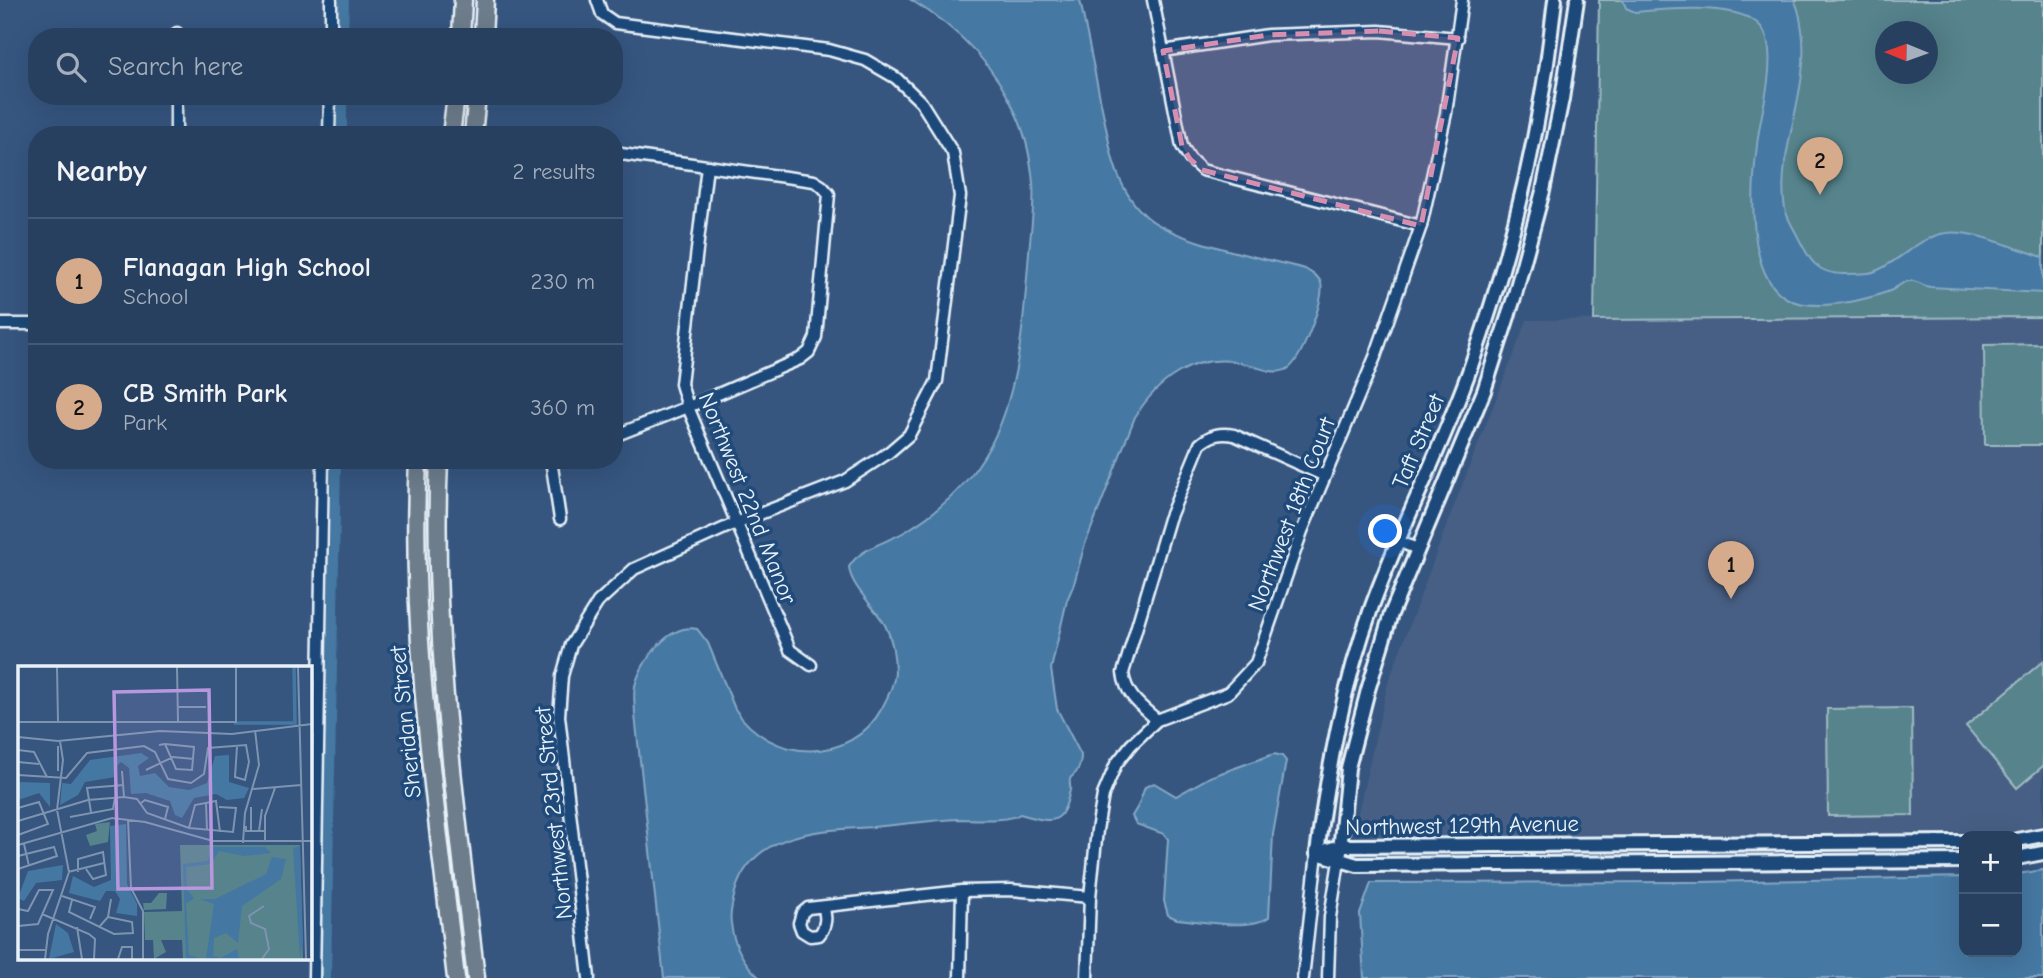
<!DOCTYPE html>
<html lang="en">
<head>
<meta charset="utf-8">
<style>
  :root { --surface:#284060; --page:#344b69; --text:#f1f3f6; --muted:#a5afbd; --line:#445975; --accent:#d6ab8b }
  body { margin:0; font-family:"Comic Neue",sans-serif; background:var(--page); color:var(--text) }
  .controls { position:absolute; right:21px; bottom:21px; display:grid; overflow:hidden; border-radius:14px; box-shadow:0 7px 28px #0002 }
  .controls button { width:63px; height:63px; display:grid; place-items:center; padding:0; border:0; border-bottom:2px solid var(--line); background:var(--surface); color:var(--text); font:35px sans-serif }
  .compass { position:absolute; left:1875px; top:21px; width:63px; height:63px; border-radius:50%; background:var(--surface); box-shadow:0 7px 28px #0002; rotate:271deg }
  .you { position:absolute; left:1386px; top:532px; width:24px; height:24px; margin:-18px; border:5px solid #fff; border-radius:50%; background:#1a73e8; box-shadow:0 0 0 10px #1a73e833 }
  .badge { display:grid; place-items:center; width:46px; height:46px; border-radius:50%; background:var(--accent); color:#111; font-size:23px; font-weight:700 }
  .pin { position:absolute; translate:-50% -58px; filter:drop-shadow(0 2px 4px #0008) }
  .pin::after { content:''; position:absolute; top:37px; width:24px; height:21px; background:inherit; clip-path:polygon(0 0,100% 0,50% 100%) }
  .list { margin:0; padding:0; list-style:none }
  h2 { display:flex; justify-content:space-between; align-items:center; height:91px; margin:0; padding:0 28px; font-size:30px }
  h2 small { font-size:23px; font-weight:400; color:var(--muted) }
  .list li { display:grid; grid-template-columns:46px 1fr auto; gap:21px; align-items:center; box-sizing:border-box; height:126px; padding:0 28px; border-top:2px solid var(--line) }
  .list b { display:block; font-size:26px; white-space:nowrap }
  .list p { margin:0; font-size:23px; white-space:nowrap; color:var(--muted) }
  .list em { font-size:23px; font-style:normal; color:var(--muted) }
  .icon { flex:none; width:38px; height:38px; fill:none; stroke:currentColor; stroke-width:2; stroke-linecap:round; stroke-linejoin:round }
  .map { position:relative; flex:none; width:2043px; height:978px; overflow:hidden }
  .search { position:absolute; background:var(--surface); box-shadow:0 7px 28px #0002; left:28px; top:28px; width:595px; height:77px; display:flex; align-items:center; gap:18px; box-sizing:border-box; padding:0 24px; border-radius:28px; color:var(--muted); font-size:26px }
  .panel { position:absolute; background:var(--surface); box-shadow:0 7px 28px #0002; left:28px; top:126px; width:595px; height:343px; border-radius:28px }
  .map>svg:first-child { display:block }
  .built { fill:#465f84 }
  .green { fill:#56838c; stroke:#9fbac2; stroke-width:2; fill-rule:evenodd }
  .water { fill:#4478a2; stroke:#86a8c4; stroke-width:2 }
  .lines { fill:none; stroke-linecap:round; stroke-linejoin:round }
  .canal { stroke:#4478a2; stroke-width:10 }
  .minor-casing { stroke:#e8f1f8; stroke-width:15 }
  .tertiary-casing { stroke:#e8f1f8; stroke-width:18 }
  .primary-casing { stroke:#e8f1f8; stroke-width:21 }
  .minor { stroke:#1f4a7a; stroke-width:10 }
  .tertiary { stroke:#1f4a7a; stroke-width:12 }
  .primary { stroke:#6d7d8c; stroke-width:16 }
  .marked { fill:#d78fb1; fill-opacity:0.2; stroke:#d78fb1; stroke-width:5; stroke-dasharray:14 9; stroke-linejoin:round }
  .labels { text-anchor:middle; stroke-width:7; stroke-linejoin:round; paint-order:stroke }
  .street-label { font-size:23px; fill:#e8f1f8; stroke:#1f4a7a }
  .inset-river { fill:none; stroke:#4478a2; stroke-width:3.5 }
  .inset-road { fill:none; stroke:#7d94b0; stroke-width:2 }
  .view { fill:#b798de; fill-opacity:0.15; stroke:#b798de; stroke-width:3.5 }
  .inset-edge { fill:none; stroke:#e8f1f8; stroke-width:3.5 }
</style>
</head>
<body>
<div class="map">
<svg width="2043" height="978" viewBox="0 0 2043 978">
  <rect width="100%" height="100%" fill="#365680"/>
  <filter id="ink" filterUnits="userSpaceOnUse"><feTurbulence type="fractalNoise" baseFrequency=".0143" numOctaves="2"/><feDisplacementMap in="SourceGraphic" scale="14" xChannelSelector="R" yChannelSelector="G"/><feConvolveMatrix kernelMatrix="1 2 1 2 8 2 1 2 1" color-interpolation-filters="sRGB"/></filter>
  <g filter="url(#ink)">
    <path class="built" d="M 2043,317 L 2043,824 L 2022,832 L 1373,836 L 1357,817 L 1388,683 L 1450,516 L 1527,320 Z"/>
    <g class="green">
      <path d="M 1599,0 L 2043,0 L 2043,317 L 1594,320 ZM 1885,32 L 1927,32 L 1927,74 L 1885,74 Z"/>
      <path d="M 2043,344 L 2043,445 L 1985,445 L 1984,345 Z"/>
      <path d="M 2043,661 L 2043,766 L 2017,788 L 1966,726 Z"/>
      <path d="M 1912,708 L 1913,815 L 1828,816 L 1827,709 Z"/>
    </g>
    <g class="water">
      <path d="M 911,0 L 1080,0 L 1111,152 C 1117,177 1127,200 1147,217 C 1178,243 1264,258 1305,269 C 1311,273 1319,276 1321,283 C 1325,299 1302,358 1289,368 C 1274,378 1253,364 1237,362 C 1193,354 1157,381 1135,417 L 1084,547 L 1074,584 L 1067,600 L 1051,669 L 1057,709 L 1081,755 C 1081,760 1080,766 1077,771 C 1076,774 1071,776 1070,779 C 1069,783 1071,786 1070,790 C 1062,827 1053,823 1020,814 C 1008,822 974,819 958,819 C 930,820 901,825 873,827 C 821,830 752,831 735,892 C 733,902 729,913 731,923 C 733,944 744,964 760,978 L 664,978 L 635,715 C 635,705 633,695 635,686 C 641,661 669,623 697,629 L 708,643 L 735,709 C 770,763 851,766 882,708 C 888,697 894,685 895,673 C 895,657 893,640 885,625 C 876,608 850,586 849,567 C 859,548 889,542 906,531 C 931,516 953,498 971,475 C 987,454 1000,430 1007,405 C 1022,356 1025,302 1029,252 C 1031,229 1035,206 1033,183 C 1031,161 1026,136 1017,116 C 995,64 958,28 911,0 Z"/>
      <path d="M 1623,0 L 1794,0 C 1800,10 1800,19 1802,30 C 1811,92 1775,153 1785,209 C 1787,217 1792,226 1796,233 C 1808,257 1815,275 1845,274 C 1854,273 1868,275 1876,271 C 1900,261 1919,237 1946,233 C 1969,229 2019,249 2043,257 L 2043,293 L 1930,287 C 1923,286 1917,280 1911,281 C 1901,281 1896,290 1887,292 C 1862,301 1813,312 1788,299 C 1745,277 1752,186 1757,145 C 1760,115 1772,81 1769,50 C 1768,40 1764,28 1756,22 C 1730,3 1667,9 1635,12 L 1626,8 Z"/>
      <path d="M 1274,754 L 1282,756 L 1286,761 L 1273,834 L 1269,917 C 1249,931 1202,921 1177,919 L 1168,915 L 1164,901 L 1168,839 L 1164,834 L 1136,824 L 1132,816 L 1138,806 L 1145,787 L 1154,783 L 1176,796 L 1210,777 Z"/>
      <path d="M 2043,870 L 2043,978 L 1364,978 L 1360,914 L 1371,883 L 1699,882 L 1964,877 L 1964,952 L 2017,952 L 2017,874 Z"/>
    </g>
    <g class="lines">
      <g class="canal">
        <path d="M 343,37 L 344,0"/>
        <path d="M 342,135 L 342,96"/>
        <path d="M 326,978 L 336,460"/>
      </g>
      <defs>
        <g id="minor">
          <path d="M 1153,0 L 1182,146 L 1190,159 L 1202,170 L 1421,226"/>
          <path d="M 177,37 L 177,33"/>
          <path d="M 331,37 L 331,0"/>
          <path d="M 1163,51 L 1268,35 L 1379,31 L 1458,38"/>
          <path d="M 176,135 L 176,96"/>
          <path d="M 329,135 L 330,96"/>
          <path d="M 614,153 L 814,181 L 822,186 L 829,194 L 816,337 L 809,352 L 800,359 L 688,407 L 614,436"/>
          <path d="M 707,166 L 681,384 L 688,407 L 790,650 L 811,665"/>
          <path d="M 0,324 L 37,324"/>
          <path d="M 551,460 L 560,519"/>
          <path d="M 1398,541 L 1417,549"/>
          <path d="M 1157,720 C 1141,706 1126,696 1123,673 L 1169,519 L 1200,444 C 1211,435 1220,432 1234,435 L 1325,476"/>
          <path d="M 823,907 C 827,916 826,927 819,935 L 810,936 L 802,931 L 799,923 L 802,913 L 808,908 L 962,891 L 1011,890 L 1090,897"/>
          <path d="M 314,978 L 323,460"/>
          <path d="M 589,978 L 559,716 L 562,676 L 571,645 L 598,602 L 634,569 L 736,523 L 845,481 L 888,453 L 909,435 L 937,381 L 960,196 L 953,153 L 921,102 L 896,78 L 865,60 L 829,50 L 615,23 L 602,14 L 597,0"/>
          <path d="M 960,978 L 962,891"/>
          <path d="M 1087,978 L 1090,897 L 1097,830 L 1103,795 L 1116,764 L 1131,745 L 1157,720 L 1228,693 L 1256,663 L 1302,531 L 1375,357 L 1421,226 L 1446,113 L 1462,0"/>
          <path d="M 1303,978 L 1317,853"/>
          <path d="M 1328,978 L 1330,917 L 1339,861"/>
        </g>
        <g id="tertiary">
          <path d="M 2017,840 L 2043,835"/>
          <path d="M 1317,853 C 1328,769 1343,686 1372,606 C 1402,524 1442,448 1471,366 C 1502,278 1527,186 1542,94 C 1548,63 1551,31 1555,0"/>
          <path d="M 1317,853 L 1357,865 L 1964,861"/>
          <path d="M 1317,853 L 1341,846 L 1964,842"/>
          <path d="M 2017,858 L 2043,853"/>
          <path d="M 1339,861 L 1348,768 L 1368,690 L 1391,614 L 1484,391 L 1514,298 L 1543,191 L 1562,99 L 1577,0"/>
        </g>
        <g id="primary">
          <path d="M 461,37 L 463,0"/>
          <path d="M 483,37 L 485,0"/>
          <path d="M 451,135 L 456,96"/>
          <path d="M 473,135 L 477,96"/>
          <path d="M 418,460 C 409,633 436,806 456,978"/>
          <path d="M 439,460 C 431,634 456,806 476,978"/>
        </g>
      </defs>
      <use href="#minor" class="minor-casing"/>
      <use href="#tertiary" class="tertiary-casing"/>
      <use href="#primary" class="primary-casing"/>
      <use href="#minor" class="minor"/>
      <use href="#tertiary" class="tertiary"/>
      <use href="#primary" class="primary"/>
    </g>
  </g>
  <path class="marked" d="M 1379,31 L 1458,38 L 1421,226 L 1202,170 L 1190,159 L 1182,146 L 1163,51 L 1268,35 Z"/>
  <g class="labels">
    <g class="street-label">
      <text transform="translate(1418 441) rotate(-67)" y="8">Taft Street</text>
      <text transform="translate(748 498) rotate(68)" y="8">Northwest 22nd Manor</text>
      <text transform="translate(1291 514) rotate(-69)" y="8">Northwest 18th Court</text>
      <text transform="translate(405 722) rotate(-96)" y="8">Sheridan Street</text>
      <text transform="translate(553 813) rotate(-96)" y="8">Northwest 23rd Street</text>
      <text transform="translate(1462 825) rotate(-1)" y="8">Northwest 129th Avenue</text>
    </g>
  </g>
  <g transform="translate(18 666)">
    <rect width="294" height="294" fill="#365680"/>
    <path d="M 92,156 L 90,176 L 72,180 L 68,169 L 79,165 L 77,158 ZM 162,179 L 282,179 L 285,293 L 165,293 L 164,274 L 143,274 L 148,286 L 136,293 L 135,274 L 127,274 L 126,246 L 164,245 ZM 141,227 L 149,227 L 148,243 L 126,244 L 125,237 L 133,237 Z" fill="#56838c"/>
    <path d="M 123,87 L 131,92 L 120,100 L 122,110 L 137,107 L 151,121 L 171,124 L 189,117 L 197,90 L 211,89 L 211,116 L 231,122 L 226,132 L 209,134 L 198,128 L 176,132 L 164,152 L 157,149 L 152,135 L 128,127 L 113,128 L 111,102 L 103,96 L 96,102 L 97,111 L 67,116 L 60,129 L 42,139 L 44,117 L 53,118 L 72,94 ZM 0,116 L 32,117 L 32,141 L 21,127 L 0,134 ZM 108,158 L 109,218 L 119,238 L 119,250 L 98,247 L 102,233 L 97,225 L 88,225 L 82,235 L 51,227 L 55,210 L 76,221 L 93,214 L 92,160 ZM 282,180 L 285,275 L 282,292 L 275,182 ZM 194,181 L 247,181 L 253,187 L 226,190 L 201,185 L 193,198 L 168,201 L 169,224 L 176,232 L 168,238 L 171,289 L 184,293 L 168,293 L 165,198 L 190,195 ZM 254,191 L 268,193 L 263,213 L 224,240 L 220,277 L 208,267 L 196,272 L 195,290 L 203,292 L 219,283 L 221,293 L 188,293 L 196,238 L 182,233 L 197,233 L 248,208 ZM 45,199 L 44,214 L 18,217 L 6,235 L 0,232 L 10,205 ZM 38,258 L 50,267 L 56,286 L 31,293 Z" fill="#4478a2"/>
    <path class="inset-river" d="M 216,57 L 277,57 L 276,1"/>
    <path class="inset-road" d="M 39,1 L 40,56M 159,1 L 160,56M 280,1 L 288,293M 160,41 L 188,41M 0,56 L 218,56 L 218,1M 0,71 L 40,75 L 142,65 L 214,68 L 294,58M 141,79 L 147,78 L 176,81 L 174,104 L 158,103 L 147,78M 0,84 L 16,86 L 29,111M 0,96 L 21,98M 128,104 L 155,91 L 176,93M 40,105 L 40,80M 104,105 L 106,131M 0,109 L 48,112 L 69,87 L 126,80 L 137,86 L 150,113 L 173,117 L 186,108 L 190,82 L 228,79 L 231,96 L 227,114 L 217,111 L 219,81M 235,123 L 283,119M 123,137 L 127,134 L 150,141 L 147,153M 188,137 L 189,165M 0,142 L 21,136 L 30,158 L 0,169M 73,146 L 69,122 L 106,119M 52,151 L 95,143 L 97,131M 110,153 L 113,222 L 125,245 L 125,293M 0,155 L 70,134 L 106,131 L 119,133 L 129,147 L 171,162 L 215,166 L 218,142 L 201,141M 228,160 L 228,165 L 247,165M 171,162 L 177,139 L 198,135 L 202,166M 233,165 L 233,141M 241,165 L 244,143M 247,176 L 247,150 L 257,122M 225,177 L 227,147 L 241,99 L 237,64M 6,178 L 11,200M 0,179 L 94,152 L 127,156 L 195,175 L 294,175M 0,190 L 36,181 L 39,190 L 0,203M 50,206 L 86,197M 60,206 L 60,193 L 85,186 L 88,209 L 75,213 L 68,203M 44,230 L 77,241 L 72,253M 54,234 L 51,246 L 96,268 L 115,267 L 114,256 L 90,251M 0,243 L 10,245 L 21,224 L 35,224 L 20,258 L 0,260M 24,248 L 71,268 L 77,273 L 76,293M 82,260 L 90,251 L 93,233M 59,261 L 64,293M 0,284 L 27,284M 293,290 L 294,193M 27,293 L 30,268 L 51,206 L 39,144 L 45,94 L 42,75M 100,293 L 104,281 L 114,281 L 114,293M 244,293 L 251,283 L 247,263 L 233,257 L 231,250 L 246,240"/>
    <path class="view" d="M 191,24 L 194,222 L 100,223 L 96,26 Z"/>
    <rect width="294" height="294" class="inset-edge"/>
  </g>
</svg>
<div class="controls">
<button>+</button>
<button>−</button>
</div>
<svg class="compass" viewBox="-18 -18 36 36"><path d="M0-13l5 13h-10z" fill="#e53935"/><path d="M0 13l5-13h-10z" fill="#a5afbd"/></svg>
<div class="you"></div>
<div class="pin badge" style="left:1731px;top:599px">1</div>
<div class="pin badge" style="left:1820px;top:195px">2</div>
<div class="search"><svg class="icon" aria-label="search" viewBox="0 0 24 24"><circle cx="10" cy="10" r="6"/><path d="M15 15l6 6"/></svg>Search here</div>
<section class="panel">
<h2>Nearby<small>2 results</small></h2>
<ul class="list">
<li><span class="badge">1</span><div><b>Flanagan High School</b><p>School</p></div><em>230 m</em></li>
<li><span class="badge">2</span><div><b>CB Smith Park</b><p>Park</p></div><em>360 m</em></li>
</ul>
</section>
</div>
</body>
</html>
